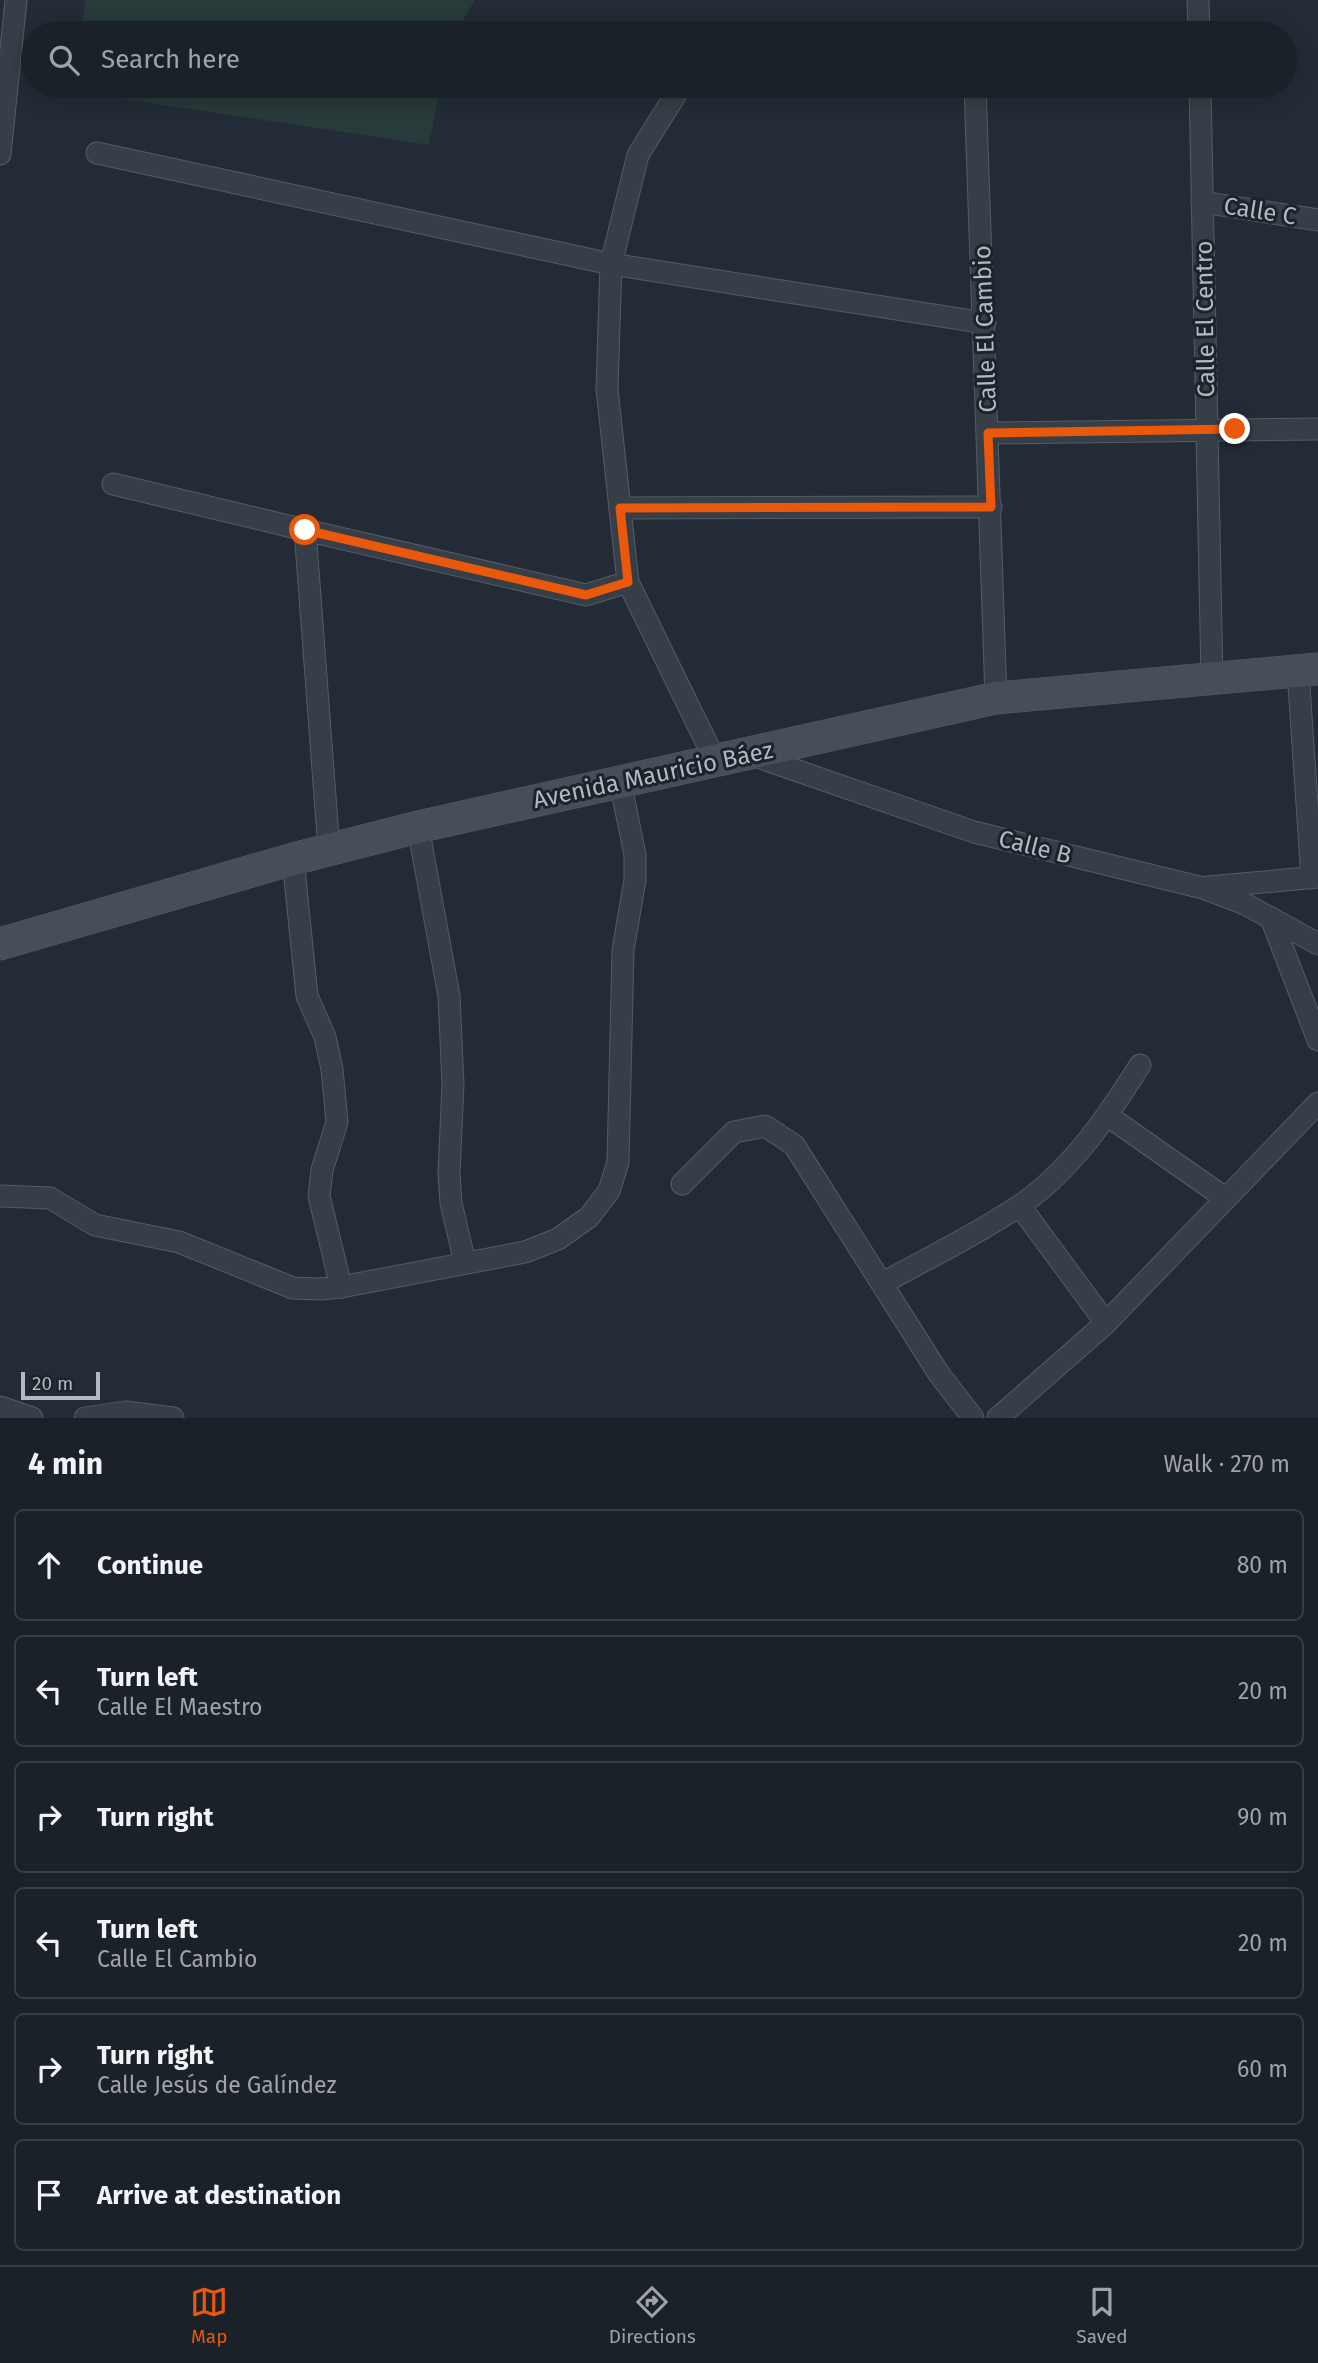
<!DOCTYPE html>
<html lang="en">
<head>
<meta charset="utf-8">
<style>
  :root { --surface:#1a2128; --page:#272e34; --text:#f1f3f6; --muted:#9fa3a8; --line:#383e45; --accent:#ea580c }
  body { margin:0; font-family:"Fira Sans",sans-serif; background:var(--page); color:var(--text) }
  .scale { position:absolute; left:21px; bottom:18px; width:79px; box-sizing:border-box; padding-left:7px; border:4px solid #b1b9c3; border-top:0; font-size:19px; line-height:24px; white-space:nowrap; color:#b1b9c3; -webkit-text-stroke:5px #1c232b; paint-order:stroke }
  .stop { position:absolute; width:21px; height:21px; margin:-16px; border:5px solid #ea580c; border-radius:50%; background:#fff }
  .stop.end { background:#ea580c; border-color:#fff; box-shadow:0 2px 7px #0008 }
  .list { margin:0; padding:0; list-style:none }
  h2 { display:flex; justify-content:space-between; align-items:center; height:91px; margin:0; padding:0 28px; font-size:30px }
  h2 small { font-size:23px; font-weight:400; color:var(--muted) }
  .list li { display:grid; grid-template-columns:46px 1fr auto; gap:21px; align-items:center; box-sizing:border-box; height:112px; margin:0 14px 14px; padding:0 14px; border:2px solid var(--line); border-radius:10px }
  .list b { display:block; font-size:26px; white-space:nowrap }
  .list p { margin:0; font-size:23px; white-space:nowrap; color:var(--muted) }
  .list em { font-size:23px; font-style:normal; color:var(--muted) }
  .icon { flex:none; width:38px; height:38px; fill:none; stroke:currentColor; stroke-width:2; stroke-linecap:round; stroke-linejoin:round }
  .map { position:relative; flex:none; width:1318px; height:1418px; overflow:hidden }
  .search { position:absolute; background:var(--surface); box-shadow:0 4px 18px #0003; left:21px; right:21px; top:21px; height:77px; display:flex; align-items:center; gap:18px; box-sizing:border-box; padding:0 24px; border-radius:38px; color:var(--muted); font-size:26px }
  .sheet { height:847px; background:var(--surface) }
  nav { display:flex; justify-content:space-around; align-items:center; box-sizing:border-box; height:98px; border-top:2px solid var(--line); background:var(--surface); font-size:19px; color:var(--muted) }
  nav a { display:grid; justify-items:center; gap:4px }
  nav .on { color:var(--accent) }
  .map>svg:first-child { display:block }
  .green { fill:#283a39 }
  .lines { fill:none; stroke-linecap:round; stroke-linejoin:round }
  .street-casing { stroke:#545c65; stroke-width:23 }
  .secondary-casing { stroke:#545c65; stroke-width:33 }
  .street { stroke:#363e47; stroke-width:21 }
  .secondary { stroke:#454e59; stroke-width:32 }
  .route { stroke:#ea580c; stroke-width:9 }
  .labels { text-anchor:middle; stroke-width:6; stroke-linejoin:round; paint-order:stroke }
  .street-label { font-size:24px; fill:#b1b9c3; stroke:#1c232b }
</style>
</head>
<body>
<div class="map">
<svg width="1318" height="1418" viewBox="0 0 1318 1418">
  <rect width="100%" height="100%" fill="#232c36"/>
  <g class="green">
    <path d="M 85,0 L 475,0 L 455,33 L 82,33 Z"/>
    <path d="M 78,86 L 440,86 L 429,145 L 78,92 Z"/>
  </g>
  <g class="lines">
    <defs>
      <g id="street">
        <path d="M 1198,0 L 1199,33"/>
        <path d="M 681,86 L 638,155 L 611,264 L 607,389 L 628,582 L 715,760"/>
        <path d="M 975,86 L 996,698"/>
        <path d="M 1200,86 L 1212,679"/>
        <path d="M 97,153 L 611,264 L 985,323"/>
        <path d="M 0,154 L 16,0"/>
        <path d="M 1202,202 L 1318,220"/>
        <path d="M 988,433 L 1318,429"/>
        <path d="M 113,484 L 305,530"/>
        <path d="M 620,508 L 991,507"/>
        <path d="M 1298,671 L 1312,878"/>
        <path d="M 749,754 L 974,832 L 1203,888 L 1245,904 L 1318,944"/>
        <path d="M 418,827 L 449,996 L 453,1084 L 449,1174 L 451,1203 L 465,1263"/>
        <path d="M 329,850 L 305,530 L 586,595 L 628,582"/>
        <path d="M 293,859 L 307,996 L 325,1037 L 332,1069 L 337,1122 L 322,1170 L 319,1196 L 341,1287"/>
        <path d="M 1208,887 L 1318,877"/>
        <path d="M 1271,918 L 1318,1040"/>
        <path d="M 1108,1116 L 1225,1198"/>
        <path d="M 682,1184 L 734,1132 L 765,1126 L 794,1145 L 939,1374 L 973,1418"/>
        <path d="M 0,1196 L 50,1198 L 95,1225 L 179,1242 L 293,1288 L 320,1289 L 341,1287 L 525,1252 L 558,1239 L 589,1217 L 609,1191 L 618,1162 L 623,950 L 635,880 L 635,855 L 620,781"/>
        <path d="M 1020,1206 L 1106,1323"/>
        <path d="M 883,1283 C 928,1258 976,1235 1019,1206 C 1070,1172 1108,1116 1140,1065"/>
        <path d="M 0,1407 L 32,1418"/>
        <path d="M 85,1418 L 125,1412 L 173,1418"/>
        <path d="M 998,1418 L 1106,1323 L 1318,1103"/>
      </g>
      <path id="secondary" d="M 0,944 L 293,859 L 418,827 L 996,698 L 1318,669"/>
    </defs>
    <use href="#street" class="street-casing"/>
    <use href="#secondary" class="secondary-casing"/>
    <use href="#street" class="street"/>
    <use href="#secondary" class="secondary"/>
  </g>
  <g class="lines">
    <path class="route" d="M 305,530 L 586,595 L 628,582 L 620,508 L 991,507 L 988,433 L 1235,429"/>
  </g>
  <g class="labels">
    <g class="street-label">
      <text transform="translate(1260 211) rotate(9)" y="8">Calle C</text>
      <text transform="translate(1205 319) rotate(-91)" y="8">Calle El Centro</text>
      <text transform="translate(985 329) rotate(-92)" y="8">Calle El Cambio</text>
      <text transform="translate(653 775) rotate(-12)" y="8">Avenida Mauricio Báez</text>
      <text transform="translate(1035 847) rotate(14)" y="8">Calle B</text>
    </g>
  </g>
</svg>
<div class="scale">20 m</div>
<div class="stop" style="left:305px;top:530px"></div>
<div class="stop end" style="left:1235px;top:429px"></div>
<div class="search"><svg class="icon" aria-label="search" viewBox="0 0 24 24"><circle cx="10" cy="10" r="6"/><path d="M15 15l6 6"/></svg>Search here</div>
</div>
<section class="sheet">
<h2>4 min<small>Walk · 270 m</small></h2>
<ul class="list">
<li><svg class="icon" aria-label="ahead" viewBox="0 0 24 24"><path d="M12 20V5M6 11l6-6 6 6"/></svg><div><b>Continue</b></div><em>80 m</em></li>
<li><svg class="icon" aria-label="left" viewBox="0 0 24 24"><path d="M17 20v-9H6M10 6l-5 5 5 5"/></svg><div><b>Turn left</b><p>Calle El Maestro</p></div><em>20 m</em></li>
<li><svg class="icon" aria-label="right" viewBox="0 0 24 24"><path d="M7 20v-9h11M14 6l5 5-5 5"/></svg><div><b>Turn right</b></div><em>90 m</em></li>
<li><svg class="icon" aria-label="left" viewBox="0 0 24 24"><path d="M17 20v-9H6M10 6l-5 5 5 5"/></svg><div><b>Turn left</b><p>Calle El Cambio</p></div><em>20 m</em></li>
<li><svg class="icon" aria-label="right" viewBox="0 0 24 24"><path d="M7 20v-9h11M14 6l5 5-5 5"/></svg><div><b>Turn right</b><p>Calle Jesús de Galíndez</p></div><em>60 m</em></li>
<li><svg class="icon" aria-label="arrive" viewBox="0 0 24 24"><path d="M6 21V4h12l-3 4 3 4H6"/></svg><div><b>Arrive at destination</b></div></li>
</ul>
</section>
<nav>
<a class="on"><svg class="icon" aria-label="map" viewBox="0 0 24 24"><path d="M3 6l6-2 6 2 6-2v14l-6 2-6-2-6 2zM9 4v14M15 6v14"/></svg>Map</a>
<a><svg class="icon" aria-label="directions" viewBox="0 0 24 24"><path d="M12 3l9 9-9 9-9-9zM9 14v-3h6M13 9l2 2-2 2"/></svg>Directions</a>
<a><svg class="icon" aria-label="saved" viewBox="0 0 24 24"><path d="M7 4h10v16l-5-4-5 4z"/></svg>Saved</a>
</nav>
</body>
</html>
